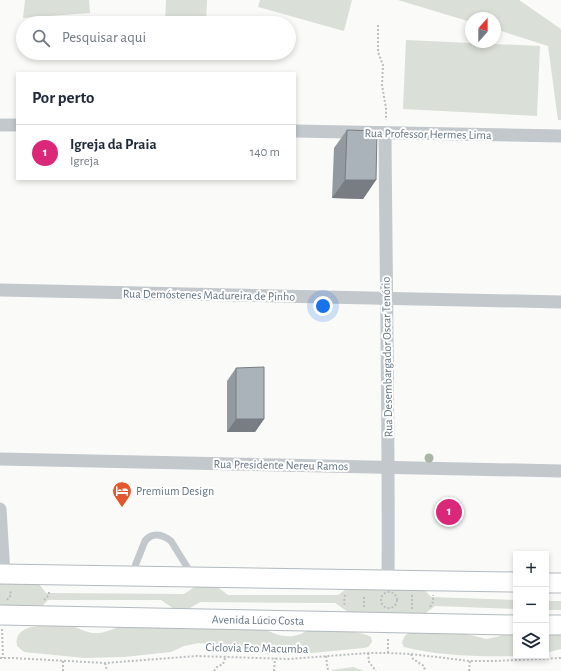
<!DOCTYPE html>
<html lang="pt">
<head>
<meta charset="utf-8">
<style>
  :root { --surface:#fff; --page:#f2f2f3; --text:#1f2937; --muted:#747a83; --line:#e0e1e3; --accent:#db2777 }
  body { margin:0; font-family:"Alegreya Sans",sans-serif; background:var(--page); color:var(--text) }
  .controls { position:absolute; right:12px; bottom:12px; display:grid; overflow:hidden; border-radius:0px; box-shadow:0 2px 6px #0003 }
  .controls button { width:36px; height:36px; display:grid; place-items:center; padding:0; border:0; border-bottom:1px solid var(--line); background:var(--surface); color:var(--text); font:20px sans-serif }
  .compass { position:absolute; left:465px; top:12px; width:36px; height:36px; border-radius:50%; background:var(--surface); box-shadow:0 2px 6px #0003; rotate:21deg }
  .you { position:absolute; left:323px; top:306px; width:14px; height:14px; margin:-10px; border:3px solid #fff; border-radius:50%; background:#1a73e8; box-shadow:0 0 0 6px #1a73e833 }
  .badge { display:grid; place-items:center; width:26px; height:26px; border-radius:50%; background:var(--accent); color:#fff; font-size:13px; font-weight:700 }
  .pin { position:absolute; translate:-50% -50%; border:2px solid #fff; box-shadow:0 1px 4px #0006 }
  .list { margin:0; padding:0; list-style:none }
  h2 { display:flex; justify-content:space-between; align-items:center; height:52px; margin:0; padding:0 16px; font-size:17px }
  h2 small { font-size:13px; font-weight:400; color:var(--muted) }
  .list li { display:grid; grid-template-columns:26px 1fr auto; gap:12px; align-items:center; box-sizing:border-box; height:56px; padding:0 16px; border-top:1px solid var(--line) }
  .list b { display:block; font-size:15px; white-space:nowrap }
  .list p { margin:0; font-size:13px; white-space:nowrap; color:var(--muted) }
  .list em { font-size:13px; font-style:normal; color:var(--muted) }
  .icon { flex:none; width:22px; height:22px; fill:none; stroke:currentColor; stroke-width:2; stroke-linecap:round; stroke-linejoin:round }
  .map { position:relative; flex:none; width:561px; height:671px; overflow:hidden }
  .search { position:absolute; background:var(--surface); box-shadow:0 2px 6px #0003; left:16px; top:16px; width:280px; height:44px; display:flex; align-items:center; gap:10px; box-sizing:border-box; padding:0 14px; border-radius:22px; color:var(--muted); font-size:15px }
  .panel { position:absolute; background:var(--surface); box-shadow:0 2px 6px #0003; left:16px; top:72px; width:280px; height:108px; border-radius:0px }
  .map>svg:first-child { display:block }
  .green { fill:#dadfd7 }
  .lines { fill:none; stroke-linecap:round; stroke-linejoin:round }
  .secondary-casing { stroke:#b3babf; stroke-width:21 }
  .path { stroke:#bbbfc2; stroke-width:2; stroke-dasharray:2 2; stroke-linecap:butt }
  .service { stroke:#c3c8cc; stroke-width:7 }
  .minor { stroke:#c3c8cc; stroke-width:13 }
  .secondary { stroke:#fff; stroke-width:19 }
  .tree { fill:#aab4a7 }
  .wall { fill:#929a9f }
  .shaded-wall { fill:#777d82 }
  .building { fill:#aab3b9; stroke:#777d82 }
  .labels { text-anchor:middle; stroke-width:4; stroke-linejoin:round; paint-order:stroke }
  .street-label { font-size:12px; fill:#657683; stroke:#fff }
  .poi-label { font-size:12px; fill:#657683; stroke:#fff; text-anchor:start }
</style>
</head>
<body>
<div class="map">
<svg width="561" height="671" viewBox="0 0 561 671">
  <rect width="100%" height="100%" fill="#fafaf8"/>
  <g class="green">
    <path d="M 25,0 L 89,0 L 90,13 L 23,18 Z"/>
    <path d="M 166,0 L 207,0 L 206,23 L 165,23 Z"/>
    <path d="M 260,0 L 352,0 L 344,31 L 258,7 Z"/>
    <path d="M 398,0 L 519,0 L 561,29 L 561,120 L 558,120 L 548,46 L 495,29 L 495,18 L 471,18 L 471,22 Z"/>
    <path d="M 406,40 L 540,46 L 537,116 L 403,109 Z"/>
    <path d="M 0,579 L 35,579 L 46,593 L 184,594 L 202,582 L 211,582 L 228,595 L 338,595 L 352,585 L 421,586 L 431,597 L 516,600 L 516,609 L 435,606 L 423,615 L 351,614 L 335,603 L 200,602 L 185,611 L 177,611 L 161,600 L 48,600 L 40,608 L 0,609 Z"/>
    <rect x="546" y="601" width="15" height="9"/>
    <path d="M 67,625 C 75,626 81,630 88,632 C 101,636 111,629 123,626 L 264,629 C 276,635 287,639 301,634 C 303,633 306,631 309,630 C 320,627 362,631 371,637 L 372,642 L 368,647 L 364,648 L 312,653 L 276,654 L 229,651 L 210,644 L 199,643 L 184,646 L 171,652 L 124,657 L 84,658 L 24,652 L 17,646 C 12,621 51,626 67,625 Z"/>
    <path d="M 415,632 L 463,633 L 486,639 L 497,637 L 506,633 L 516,633 L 516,656 C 480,657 440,656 404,647 L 402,643 C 404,635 407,633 415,632 Z"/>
    <path d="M 546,634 L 561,634 L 561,649 L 546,653 Z"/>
    <path d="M 353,667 L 364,671 L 332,671 L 332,670 Z"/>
  </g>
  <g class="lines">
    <defs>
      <g id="secondary">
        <path d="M 0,574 L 516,582"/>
        <path d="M 546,583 L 561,583"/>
        <path d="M 0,615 L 516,625"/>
        <path d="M 546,625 L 561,625"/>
      </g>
    </defs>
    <use href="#secondary" class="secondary-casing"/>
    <g class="path">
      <path d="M 378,25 L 378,52 L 383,65 L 382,85 L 386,108 L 386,120"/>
      <circle cx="389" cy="600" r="8"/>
      <path d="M 345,595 L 344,602 L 345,606"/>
      <path d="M 7,600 L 11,595 L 10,590"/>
      <path d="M 44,600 L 49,595 L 49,590"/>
      <path d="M 364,607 L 364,595"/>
      <path d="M 430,607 L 433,602 L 433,595"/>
      <path d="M 412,609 L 412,595"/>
      <path d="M 2,629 L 3,658"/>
      <path d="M 368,653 L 369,662 L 376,671"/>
      <path d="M 388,653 L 388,639"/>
      <path d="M 411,654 L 413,659 L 424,666 L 425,671"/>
      <path d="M 326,656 L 328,671"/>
      <path d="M 0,658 L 12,658 L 105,663 L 197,656 L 289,659 L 368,653 L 388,653 L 411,654 L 470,661 L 494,661 L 561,658"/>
      <path d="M 63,661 L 63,671"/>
      <path d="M 105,663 L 107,671"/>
      <path d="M 214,671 L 217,667 L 223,664 L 226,656"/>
      <path d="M 274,671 L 275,658"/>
      <path d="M 469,671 L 470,661"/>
    </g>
    <path class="service" d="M 131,576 L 145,541 C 152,532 162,534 171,541 L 192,575"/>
    <g class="minor">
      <path d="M 0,125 L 17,125"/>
      <path d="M 295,131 L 561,136"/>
      <path d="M 385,133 C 386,282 389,431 388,580"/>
      <path d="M 0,290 L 561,302"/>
      <path d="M 0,459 L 561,471"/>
      <path d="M 0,509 L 4,574"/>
    </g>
    <use href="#secondary" class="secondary"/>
  </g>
  <circle class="tree" cx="429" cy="458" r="4.5"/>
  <g class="wall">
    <path d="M 347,130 L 376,180 L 363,199 L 332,198 L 334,148 Z"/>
    <path d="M 236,368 L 264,419 L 255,432 L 227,432 L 227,381 Z"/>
  </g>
  <g class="shaded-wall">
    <path d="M 345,180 L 376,180 L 363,199 L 332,198 Z"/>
    <path d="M 236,419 L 264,419 L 255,432 L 227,432 Z"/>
  </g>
  <g class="building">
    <path d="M 347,130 L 377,131 L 376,180 L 345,180 Z"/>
    <path d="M 264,367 L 264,419 L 236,419 L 236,368 Z"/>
  </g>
  <defs>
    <symbol id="hotel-pin" viewBox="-11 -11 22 30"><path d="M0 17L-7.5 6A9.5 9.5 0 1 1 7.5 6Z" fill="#e4572e" stroke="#fff"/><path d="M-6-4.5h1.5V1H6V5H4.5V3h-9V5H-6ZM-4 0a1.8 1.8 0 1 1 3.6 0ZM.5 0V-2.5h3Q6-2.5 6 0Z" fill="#fff"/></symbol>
  </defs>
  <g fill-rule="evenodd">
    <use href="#hotel-pin" x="111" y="480" width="22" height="30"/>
  </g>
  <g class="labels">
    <g class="street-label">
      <text transform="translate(428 134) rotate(1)" y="4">Rua Professor Hermes Lima</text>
      <text transform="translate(209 295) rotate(1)" y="4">Rua Demóstenes Madureira de Pinho</text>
      <text transform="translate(387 357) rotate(-91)" y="4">Rua Desembargador Oscar Tenório</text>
      <text transform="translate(281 465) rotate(1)" y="4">Rua Presidente Nereu Ramos</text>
      <text transform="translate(258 620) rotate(1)" y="4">Avenida Lúcio Costa</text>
      <text transform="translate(257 648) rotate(1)" y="4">Ciclovia Eco Macumba</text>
    </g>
    <g class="poi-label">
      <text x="136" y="495">Premium Design</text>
    </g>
  </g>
</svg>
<div class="controls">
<button>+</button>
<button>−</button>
<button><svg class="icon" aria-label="layers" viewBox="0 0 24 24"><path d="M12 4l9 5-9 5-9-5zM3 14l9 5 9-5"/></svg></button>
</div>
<svg class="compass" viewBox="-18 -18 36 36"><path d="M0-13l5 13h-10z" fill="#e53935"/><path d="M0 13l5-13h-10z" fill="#747a83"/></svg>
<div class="you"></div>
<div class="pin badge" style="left:449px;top:512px">1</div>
<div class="search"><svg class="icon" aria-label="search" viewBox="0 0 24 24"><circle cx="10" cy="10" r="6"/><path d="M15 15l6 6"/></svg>Pesquisar aqui</div>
<section class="panel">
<h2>Por perto<small></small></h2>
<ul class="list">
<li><span class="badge">1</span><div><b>Igreja da Praia</b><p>Igreja</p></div><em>140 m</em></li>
</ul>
</section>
</div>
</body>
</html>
